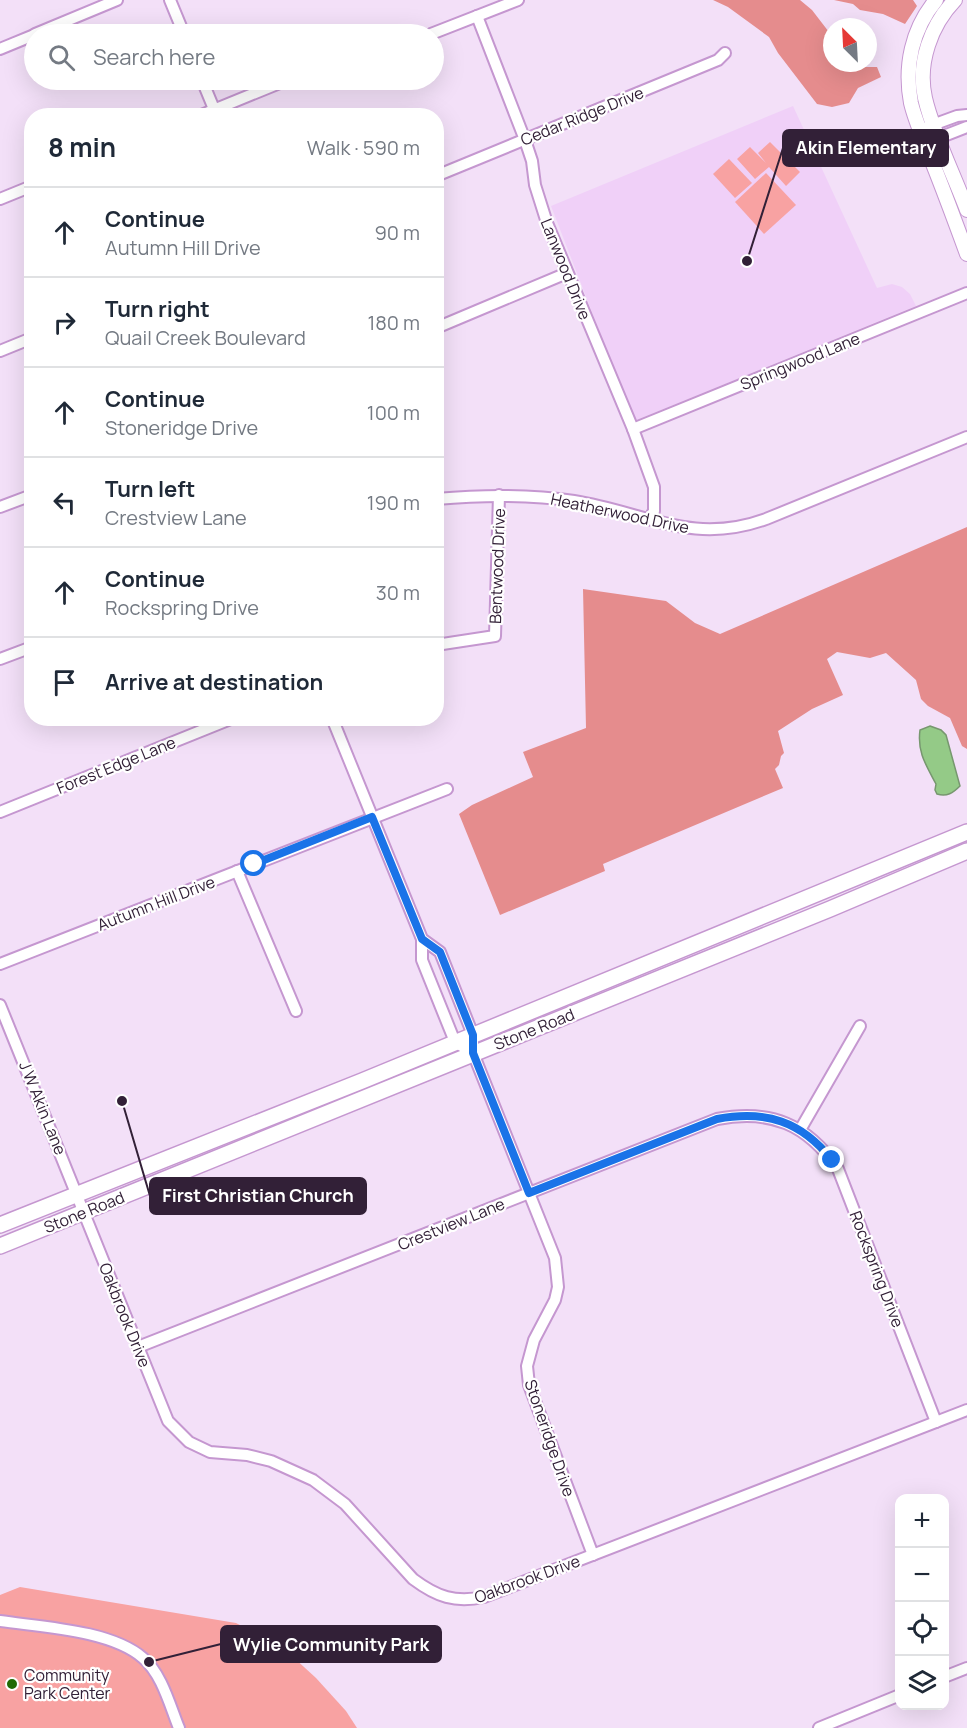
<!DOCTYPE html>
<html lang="en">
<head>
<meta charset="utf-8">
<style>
  :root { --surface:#fff; --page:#f6f6f7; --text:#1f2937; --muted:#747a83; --line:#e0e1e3 }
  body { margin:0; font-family:Manrope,sans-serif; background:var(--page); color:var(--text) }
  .controls { position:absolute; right:18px; bottom:18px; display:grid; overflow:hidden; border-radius:12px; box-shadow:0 6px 24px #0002 }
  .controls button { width:54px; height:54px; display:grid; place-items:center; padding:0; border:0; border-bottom:2px solid var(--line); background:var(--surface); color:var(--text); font:30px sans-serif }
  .compass { position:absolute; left:823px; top:18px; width:54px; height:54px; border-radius:50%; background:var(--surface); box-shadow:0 6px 24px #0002; rotate:336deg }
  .stop { position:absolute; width:18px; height:18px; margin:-14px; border:4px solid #1a73e8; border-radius:50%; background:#fff }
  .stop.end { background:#1a73e8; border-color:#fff; box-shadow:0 2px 6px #0008 }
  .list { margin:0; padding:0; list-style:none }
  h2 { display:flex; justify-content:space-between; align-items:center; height:78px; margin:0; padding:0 24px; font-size:26px }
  h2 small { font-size:20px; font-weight:400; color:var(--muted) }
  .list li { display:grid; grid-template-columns:39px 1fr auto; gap:18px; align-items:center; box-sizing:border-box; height:90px; padding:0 24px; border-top:2px solid var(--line) }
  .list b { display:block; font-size:22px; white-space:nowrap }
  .list p { margin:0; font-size:20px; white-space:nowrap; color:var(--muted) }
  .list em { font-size:20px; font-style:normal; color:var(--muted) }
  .icon { flex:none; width:33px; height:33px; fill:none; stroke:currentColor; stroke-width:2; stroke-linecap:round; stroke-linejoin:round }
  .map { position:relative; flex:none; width:967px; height:1728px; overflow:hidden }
  .search { position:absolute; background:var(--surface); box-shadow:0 6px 24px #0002; left:24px; top:24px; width:420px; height:66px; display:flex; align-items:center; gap:15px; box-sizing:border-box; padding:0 21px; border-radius:33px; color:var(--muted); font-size:22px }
  .panel { position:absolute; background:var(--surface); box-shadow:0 6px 24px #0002; left:24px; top:108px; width:420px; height:618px; border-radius:24px }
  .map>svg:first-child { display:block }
  .built { fill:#f0d0f8 }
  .green { fill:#f8a2a2 }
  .forest { fill:#e58c8d }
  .water { fill:#94ca87; stroke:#77976f; stroke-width:1.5 }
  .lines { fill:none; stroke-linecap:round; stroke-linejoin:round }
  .minor-casing { stroke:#c597d0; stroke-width:14 }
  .tertiary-casing { stroke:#c597d0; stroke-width:16 }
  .secondary-casing { stroke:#c597d0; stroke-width:18 }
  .minor { stroke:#fff; stroke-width:10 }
  .tertiary { stroke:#fff; stroke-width:14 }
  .secondary { stroke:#fff; stroke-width:15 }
  .route { stroke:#1a73e8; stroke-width:8 }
  .poi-dot { fill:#226a05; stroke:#fff; stroke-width:2 }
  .labels { text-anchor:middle; stroke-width:4.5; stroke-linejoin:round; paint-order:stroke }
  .street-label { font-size:16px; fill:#322037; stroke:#fff }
  .poi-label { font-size:16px; fill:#322037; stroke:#fff; text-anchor:start }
  .leader { fill:none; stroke:#322037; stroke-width:2 }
  .callout-dot { fill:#322037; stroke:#fff; stroke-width:2 }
  .callout { fill:#322037; stroke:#322037; stroke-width:2 }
  .callout-label { font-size:18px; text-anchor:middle; font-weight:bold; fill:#fff }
</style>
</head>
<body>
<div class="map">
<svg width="967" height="1728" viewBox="0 0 967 1728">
  <rect width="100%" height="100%" fill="#f3e0f8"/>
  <path class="built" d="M 793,106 L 877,288 L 892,284 L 902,287 L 910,294 L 916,306 L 634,421 L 551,206 Z"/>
  <g class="green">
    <path d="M 770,142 L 800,172 L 786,186 L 769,167 L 755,179 L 737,159 L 750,147 L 766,163 L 758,153 Z"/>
    <path d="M 729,159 L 752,183 L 735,198 L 713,174 Z"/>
    <path d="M 766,173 L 796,205 L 764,234 L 735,202 Z"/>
    <path d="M 20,1587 L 236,1623 L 281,1646 L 316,1678 L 346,1711 L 357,1728 L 0,1728 L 0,1595 Z"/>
  </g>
  <g class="forest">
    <path d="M 713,0 L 800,0 L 812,10 L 832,36 L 832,63 L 850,63 L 857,67 L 877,67 L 881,77 L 858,88 L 849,103 L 832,107 L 817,104 L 778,53 L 769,37 L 728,7 Z"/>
    <path d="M 834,0 L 913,0 L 917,6 L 905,24 L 883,14 L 860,10 L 853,4 Z"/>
    <path d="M 967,527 L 967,749 L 962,746 L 950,718 L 928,706 L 921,699 L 916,680 L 886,653 L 870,658 L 837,652 L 827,659 L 843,695 L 812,709 L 778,731 L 784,753 L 781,756 L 779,765 L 775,769 L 783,788 L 603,864 L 605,871 L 500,915 L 459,814 L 472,805 L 533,777 L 523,752 L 586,728 L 583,589 L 666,601 L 695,623 L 720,634 Z"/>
  </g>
  <path class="water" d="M 930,726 L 941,730 L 946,735 L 960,786 C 953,793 947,797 937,794 L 935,790 L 936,784 C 926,765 917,752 920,730 Z"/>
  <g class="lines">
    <defs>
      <g id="minor">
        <path d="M 170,0 L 184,34"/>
        <path d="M 477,16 L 525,140 L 532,161 L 535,185 L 547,223 L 633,429 L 654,487 L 654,511 L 649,519"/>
        <path d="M 35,34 L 117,0"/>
        <path d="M 431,34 L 518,0"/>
        <path d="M 0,49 L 34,35"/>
        <path d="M 202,80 L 214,109"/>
        <path d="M 199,116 L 287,80"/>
        <path d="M 927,127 L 957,116 L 967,115"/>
        <path d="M 931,141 L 967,127"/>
        <path d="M 436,176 L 718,60 L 725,53"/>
        <path d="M 0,199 L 32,186"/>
        <path d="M 436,328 L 567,273"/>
        <path d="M 0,351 L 32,338"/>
        <path d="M 633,429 L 967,293"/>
        <path d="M 436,499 C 483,495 528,494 574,501 C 644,512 692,546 766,519 L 967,437"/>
        <path d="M 0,507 L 32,495"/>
        <path d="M 436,645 L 495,636 L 499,495"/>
        <path d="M 0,659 L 32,647"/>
        <path d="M 332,718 L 422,939 L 422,960 L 455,1042 L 473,1053 L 473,1035 L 440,952 L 422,939"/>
        <path d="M 0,812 L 233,718"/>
        <path d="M 237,871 L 296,1011"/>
        <path d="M 0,964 L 447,789"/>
        <path d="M 0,1005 L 168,1421 L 189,1442 L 210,1452 L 247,1455 L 271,1461 L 313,1480 L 345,1504 L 413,1579 C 437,1597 455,1603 484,1597 L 967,1410"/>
        <path d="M 473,1053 L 555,1258 L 558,1287 L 555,1300 L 534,1340 L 527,1366 L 529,1385 L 593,1555"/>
        <path d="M 800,1130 L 860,1026"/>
        <path d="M 138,1347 L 717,1119 C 771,1109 807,1124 838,1169 L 936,1422"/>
        <path d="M 0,1621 C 41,1627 111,1630 143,1658 C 162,1674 170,1706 179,1728"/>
        <path d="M 944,1677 L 967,1668"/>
        <path d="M 819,1728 L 900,1695"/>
      </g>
      <g id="tertiary">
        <path d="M 936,0 C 912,29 904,66 911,103 C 916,124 926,144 933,164 C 945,194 956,224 967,254"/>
        <path d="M 955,0 C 931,25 917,63 925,98 C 933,133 954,175 967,210"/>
      </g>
      <g id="secondary">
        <path d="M 0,1225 L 362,1081 L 967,832"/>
        <path d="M 0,1246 L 830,909 L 967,851"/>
      </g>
    </defs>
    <use href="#minor" class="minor-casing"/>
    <use href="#tertiary" class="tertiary-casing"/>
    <use href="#secondary" class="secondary-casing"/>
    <use href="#minor" class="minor"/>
    <use href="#tertiary" class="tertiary"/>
    <use href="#secondary" class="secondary"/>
  </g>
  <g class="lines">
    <path class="route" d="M 254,864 L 372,817 L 422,939 L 440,952 L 473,1035 L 473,1053 L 529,1193 L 717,1119 C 766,1110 801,1121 832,1160"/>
  </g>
  <circle class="poi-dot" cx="12" cy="1684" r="6"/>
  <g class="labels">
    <g class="street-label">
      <text transform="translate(582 116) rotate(-22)" y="6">Cedar Ridge Drive</text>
      <text transform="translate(566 269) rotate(68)" y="6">Lanwood Drive</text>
      <text transform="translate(800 361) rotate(-22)" y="6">Springwood Lane</text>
      <text transform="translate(620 513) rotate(12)" y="6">Heatherwood Drive</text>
      <text transform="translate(497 566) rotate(-88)" y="6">Bentwood Drive</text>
      <text transform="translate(116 765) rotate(-22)" y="6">Forest Edge Lane</text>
      <text transform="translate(156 903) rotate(-21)" y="6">Autumn Hill Drive</text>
      <text transform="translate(534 1029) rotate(-22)" y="6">Stone Road</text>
      <text transform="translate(43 1108) rotate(68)" y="6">J W Akin Lane</text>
      <text transform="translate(84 1212) rotate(-22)" y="6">Stone Road</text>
      <text transform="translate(451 1224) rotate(-22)" y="6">Crestview Lane</text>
      <text transform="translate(877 1269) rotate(69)" y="6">Rockspring Drive</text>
      <text transform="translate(125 1315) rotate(68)" y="6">Oakbrook Drive</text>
      <text transform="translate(550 1438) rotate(71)" y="6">Stoneridge Drive</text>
      <text transform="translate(527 1579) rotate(-20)" y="6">Oakbrook Drive</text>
    </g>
    <g class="poi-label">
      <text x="24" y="1681">Community<tspan x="24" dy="18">Park Center</tspan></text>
    </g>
  </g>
  <path class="leader" d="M747 261L783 148M122 1101L150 1196M149 1662L221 1644"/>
  <g class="callout-dot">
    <circle cx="747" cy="261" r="6"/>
    <circle cx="122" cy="1101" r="6"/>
    <circle cx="149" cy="1662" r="6"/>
  </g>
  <g class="callout">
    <rect x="783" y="130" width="165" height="36" rx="6"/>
    <rect x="150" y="1178" width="216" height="36" rx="6"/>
    <rect x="221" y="1626" width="220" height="36" rx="6"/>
  </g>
  <g class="callout-label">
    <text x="866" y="154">Akin Elementary</text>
    <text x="258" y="1202">First Christian Church</text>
    <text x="331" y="1651">Wylie Community Park</text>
  </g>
</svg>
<div class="controls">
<button>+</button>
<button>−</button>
<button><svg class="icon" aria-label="locate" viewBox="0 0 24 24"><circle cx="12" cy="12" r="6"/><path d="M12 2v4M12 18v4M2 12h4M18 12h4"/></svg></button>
<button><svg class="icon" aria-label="layers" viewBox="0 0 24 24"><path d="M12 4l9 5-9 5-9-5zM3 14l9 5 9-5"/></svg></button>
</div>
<svg class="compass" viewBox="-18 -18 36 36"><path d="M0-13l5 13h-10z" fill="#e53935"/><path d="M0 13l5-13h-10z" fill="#747a83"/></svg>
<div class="stop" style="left:254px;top:864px"></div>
<div class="stop end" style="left:832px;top:1160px"></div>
<div class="search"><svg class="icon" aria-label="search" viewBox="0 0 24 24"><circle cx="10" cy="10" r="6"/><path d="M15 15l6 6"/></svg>Search here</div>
<section class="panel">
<h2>8 min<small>Walk · 590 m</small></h2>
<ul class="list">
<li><svg class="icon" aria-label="ahead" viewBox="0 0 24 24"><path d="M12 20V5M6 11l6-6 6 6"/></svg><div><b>Continue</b><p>Autumn Hill Drive</p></div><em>90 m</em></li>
<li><svg class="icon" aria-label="right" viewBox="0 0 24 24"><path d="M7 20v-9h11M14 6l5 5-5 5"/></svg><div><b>Turn right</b><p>Quail Creek Boulevard</p></div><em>180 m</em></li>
<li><svg class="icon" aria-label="ahead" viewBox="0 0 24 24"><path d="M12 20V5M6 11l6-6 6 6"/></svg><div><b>Continue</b><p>Stoneridge Drive</p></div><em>100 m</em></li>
<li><svg class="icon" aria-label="left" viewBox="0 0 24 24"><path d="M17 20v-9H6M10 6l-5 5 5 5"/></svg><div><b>Turn left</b><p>Crestview Lane</p></div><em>190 m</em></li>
<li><svg class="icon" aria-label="ahead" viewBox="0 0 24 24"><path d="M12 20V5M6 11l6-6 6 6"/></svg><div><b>Continue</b><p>Rockspring Drive</p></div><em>30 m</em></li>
<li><svg class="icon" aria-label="arrive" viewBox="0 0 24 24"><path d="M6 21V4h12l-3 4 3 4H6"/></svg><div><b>Arrive at destination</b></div></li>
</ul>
</section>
</div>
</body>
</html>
